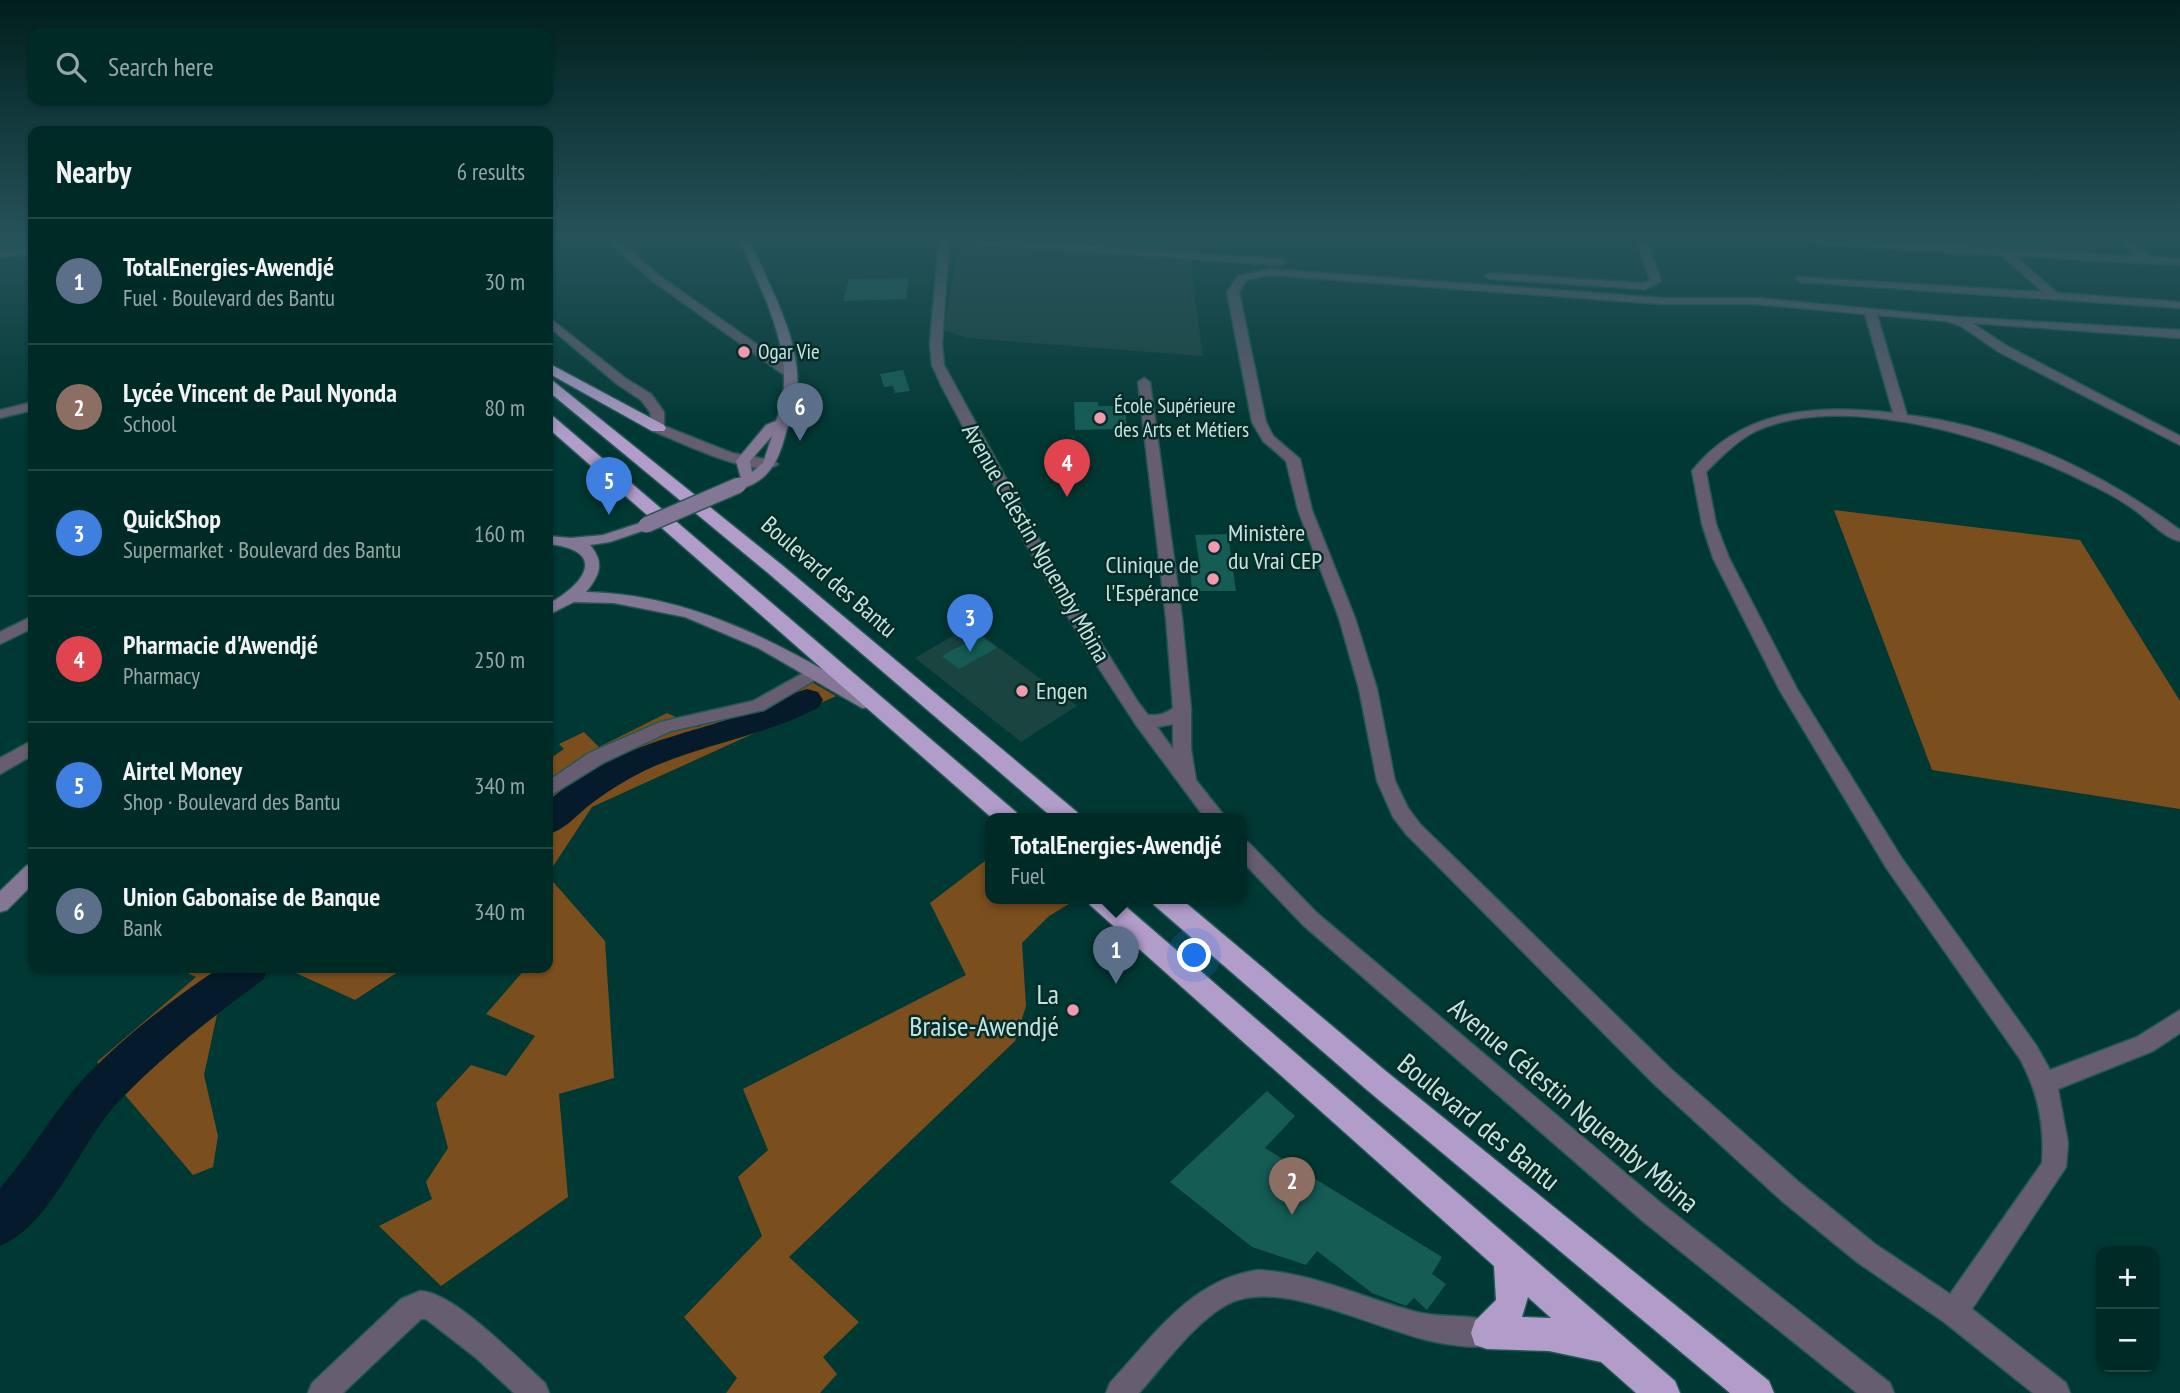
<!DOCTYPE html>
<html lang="en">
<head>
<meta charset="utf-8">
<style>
  :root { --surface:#002a26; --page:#0a322e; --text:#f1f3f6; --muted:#95a7a7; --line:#224643; --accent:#ea580c }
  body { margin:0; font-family:"PT Sans Narrow",sans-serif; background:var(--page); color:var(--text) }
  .controls { position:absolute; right:21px; bottom:21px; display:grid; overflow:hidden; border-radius:14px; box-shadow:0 2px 5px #0004 }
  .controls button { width:63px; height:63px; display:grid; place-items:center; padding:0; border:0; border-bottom:2px solid var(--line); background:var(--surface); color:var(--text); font:35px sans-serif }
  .you { position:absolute; left:1195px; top:956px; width:24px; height:24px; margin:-18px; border:5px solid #fff; border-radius:50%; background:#1a73e8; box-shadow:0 0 0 10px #1a73e833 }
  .badge { display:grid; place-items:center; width:46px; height:46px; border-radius:50%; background:var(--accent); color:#fff; font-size:23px; font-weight:700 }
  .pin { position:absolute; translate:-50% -58px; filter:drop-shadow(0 2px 4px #0008) }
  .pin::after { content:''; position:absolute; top:37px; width:24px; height:21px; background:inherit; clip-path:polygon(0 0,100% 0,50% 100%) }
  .popup { position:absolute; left:985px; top:813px; width:262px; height:91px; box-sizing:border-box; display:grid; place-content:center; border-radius:14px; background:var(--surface); filter:drop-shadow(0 2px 5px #0005); font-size:23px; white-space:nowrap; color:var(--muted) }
  .popup b { font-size:26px; color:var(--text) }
  .popup::after { content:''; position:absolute; left:50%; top:100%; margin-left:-14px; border:14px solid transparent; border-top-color:var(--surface) }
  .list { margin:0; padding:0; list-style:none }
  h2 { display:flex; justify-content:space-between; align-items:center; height:91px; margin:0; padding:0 28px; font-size:30px }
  h2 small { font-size:23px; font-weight:400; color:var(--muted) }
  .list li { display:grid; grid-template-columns:46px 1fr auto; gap:21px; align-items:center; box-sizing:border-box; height:126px; padding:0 28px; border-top:2px solid var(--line) }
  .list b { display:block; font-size:26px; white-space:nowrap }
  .list p { margin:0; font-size:23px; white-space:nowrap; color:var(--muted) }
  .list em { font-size:23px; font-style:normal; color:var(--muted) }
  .icon { flex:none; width:38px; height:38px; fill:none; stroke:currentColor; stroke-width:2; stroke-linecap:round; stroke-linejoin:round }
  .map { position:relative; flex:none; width:2180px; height:1393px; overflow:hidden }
  .search { position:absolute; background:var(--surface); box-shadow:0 2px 5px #0004; left:28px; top:28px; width:525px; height:77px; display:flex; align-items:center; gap:18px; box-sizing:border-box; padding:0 24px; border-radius:14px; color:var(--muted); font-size:26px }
  .panel { position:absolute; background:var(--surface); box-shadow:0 2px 5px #0004; left:28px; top:126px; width:525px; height:847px; border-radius:14px }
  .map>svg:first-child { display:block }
  .built { fill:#1a4440 }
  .green { fill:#7b4e1d }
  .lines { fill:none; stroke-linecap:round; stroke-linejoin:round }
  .river { fill:#051a2a; fill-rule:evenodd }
  .building { fill:#155c55 }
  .street-casing { stroke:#235752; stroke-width:3 }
  .secondary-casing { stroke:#235752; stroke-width:3 }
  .highway-casing { stroke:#235752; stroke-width:3 }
  .street { fill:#665e70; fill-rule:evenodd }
  .secondary { fill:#847795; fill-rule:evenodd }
  .highway { fill:#b19cca; fill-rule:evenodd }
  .secondary-bridge-casing { stroke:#235752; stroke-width:18; stroke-linecap:butt }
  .secondary-bridge { stroke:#847795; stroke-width:15 }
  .poi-dot { fill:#f29aae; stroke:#072c28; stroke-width:2.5 }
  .labels { text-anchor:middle; stroke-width:5; stroke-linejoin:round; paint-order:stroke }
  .far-poi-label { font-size:21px; fill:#c4e4df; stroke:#072c28; text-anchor:start }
  .poi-label { font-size:24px; fill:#c4e4df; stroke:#072c28; text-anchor:start }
  .street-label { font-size:24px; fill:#c4e4df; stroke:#072c28 }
  .near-poi-label { font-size:28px; fill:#c4e4df; stroke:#072c28; text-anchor:end }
  .near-street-label { font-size:28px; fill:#c4e4df; stroke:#072c28 }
</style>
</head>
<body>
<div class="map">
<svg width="2180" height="1393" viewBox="0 0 2180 1393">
  <rect width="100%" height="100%" fill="#003833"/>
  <g class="built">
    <path d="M 971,245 L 1190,260 L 1203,356 L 968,338 L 944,330 L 957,250 Z"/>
    <path d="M 970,626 L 1077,706 L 1021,742 L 915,658 Z"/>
  </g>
  <g class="green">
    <path d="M 1834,510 L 2080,540 L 2180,701 L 2180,809 L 1932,770 Z"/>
    <path d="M 803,677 L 836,696 L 592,807 L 548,874 L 548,760 L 564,749 L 559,744 L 584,732 L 599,747 L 667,713 L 698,727 Z"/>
    <path d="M 990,857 L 990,898 L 1063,898 L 1069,904 L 1049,916 L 1022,943 L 1026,1006 L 1015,1041 L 789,1257 L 859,1322 L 823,1357 L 837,1374 L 820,1393 L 726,1393 L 737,1378 L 684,1317 L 762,1236 L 738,1177 L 768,1150 L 743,1089 L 966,975 L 930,903 Z"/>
    <path d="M 548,876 L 605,941 L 614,1078 L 559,1094 L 568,1197 L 441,1286 L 379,1226 L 432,1199 L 426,1182 L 448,1148 L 436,1103 L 471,1065 L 506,1076 L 535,1036 L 486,1014 L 526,968 L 548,968 Z"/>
    <path d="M 177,968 L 270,968 L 218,1010 L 204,1075 L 218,1136 L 213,1167 L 193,1175 L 97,1062 L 196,977 Z"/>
    <path d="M 285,968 L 404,968 L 355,1000 Z"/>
  </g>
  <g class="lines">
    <g class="river">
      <path d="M 807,689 L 818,692 L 823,700 L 818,708 C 763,736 702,744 646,770 C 625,780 605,793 587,807 C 574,818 564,830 548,834 L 548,801 C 614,747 665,740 742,715 C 764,708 785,695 807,689 Z"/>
      <path d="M 219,968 L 269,968 L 263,980 C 212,1017 164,1055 120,1100 C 81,1140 52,1225 0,1246 L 0,1188 C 32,1152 55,1108 89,1073 C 128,1033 173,999 219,968 Z"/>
    </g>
  </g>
  <g class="building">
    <path d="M 909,278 L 906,299 L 843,301 L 849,279 Z"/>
    <path d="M 903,370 L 910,391 L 895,393 L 893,386 L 884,387 L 880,374 Z"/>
    <path d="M 1074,402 L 1098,402 L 1098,406 L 1125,406 L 1127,429 L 1075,430 Z"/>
    <path d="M 1228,534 L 1236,591 L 1192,591 L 1190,567 L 1200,567 L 1195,535 Z"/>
    <path d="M 980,635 L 997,648 L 959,669 L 942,656 Z"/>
    <path d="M 1267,1091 L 1295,1116 L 1265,1148 L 1442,1257 L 1432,1274 L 1446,1284 L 1427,1310 L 1414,1298 L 1406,1306 L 1372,1293 L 1317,1251 L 1306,1265 L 1252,1247 L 1170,1182 Z"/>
  </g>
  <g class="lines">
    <defs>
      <g id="street">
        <path d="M 608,241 L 619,241 L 658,275 L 795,371 L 795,377 L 787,377 L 650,279 Z"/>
        <path d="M 939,241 L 949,241 L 942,344 L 944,365 L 1060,577 L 1138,702 L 1148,715 C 1158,715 1165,715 1173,708 L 1166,618 L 1138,382 L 1144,378 L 1150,382 L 1182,618 L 1191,709 L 1191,749 L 1196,780 L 1226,818 L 1205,818 L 1136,725 L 1089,653 L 1023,539 L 941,385 L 932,365 L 930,344 ZM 1173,724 L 1173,749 L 1157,727 Z"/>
        <path d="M 969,241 L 1019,241 L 1280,259 L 1285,262 L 1280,265 L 974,244 Z"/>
        <path d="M 1637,241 L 1647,241 L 1661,281 L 1645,289 L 1490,279 L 1485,276 L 1490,273 L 1643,283 L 1650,280 Z"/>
        <path d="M 1805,241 L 1865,241 L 2136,256 L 2118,241 L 2129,241 L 2150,257 L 2180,259 L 2180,265 L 2015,256 L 2057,293 L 2180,302 L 2180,308 L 1801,282 L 1796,279 L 1797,277 L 2043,292 L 2001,255 L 1810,244 Z"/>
        <path d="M 33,248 L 33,254 L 0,257 L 0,251 Z"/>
        <path d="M 1269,269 L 1661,298 L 1756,298 L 1956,317 L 2180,330 L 2180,338 L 1972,323 L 2007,346 L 2180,436 L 2180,445 L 1999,352 L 1961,326 L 1946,321 L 1877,315 L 1907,415 C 2005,426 2101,472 2180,530 L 2180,541 C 2164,538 2150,521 2136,511 C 2121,500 2103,490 2085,482 C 2003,440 1845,390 1756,431 C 1736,441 1721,457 1706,472 L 1716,524 L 1729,558 L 1797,689 L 1901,857 L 2036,1045 L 2050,1070 L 2137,1037 L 2180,1010 L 2180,1033 L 2153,1051 L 2058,1089 L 2068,1143 L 2066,1167 L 1972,1309 L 2066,1383 L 2070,1393 L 2033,1393 L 1944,1322 L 1857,1262 L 1782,1201 L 1655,1085 L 1406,834 L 1393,817 L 1377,781 L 1359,689 L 1339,618 L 1298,510 L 1286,461 L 1263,441 L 1252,422 L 1227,292 L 1238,276 ZM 1269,275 L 1661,304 L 1756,304 L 1865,314 L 1893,413 C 1819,404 1742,408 1692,471 L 1702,524 L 1713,558 L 1779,689 L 1887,869 L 2020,1059 C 2038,1092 2045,1125 2042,1163 L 1950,1294 L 1875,1244 L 1800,1183 L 1671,1069 L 1420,824 L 1408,808 L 1395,781 L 1377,689 L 1355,618 L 1312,510 L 1300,459 L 1273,436 L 1266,422 L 1239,292 L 1246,280 Z"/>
        <path d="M 548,317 L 625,378 L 651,394 L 664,412 L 664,426 L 732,453 L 771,460 L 778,464 C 758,481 676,440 653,431 L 650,412 L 641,400 L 617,384 L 548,326 Z"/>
        <path d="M 33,402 L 33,410 L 0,418 L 0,410 Z"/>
        <path d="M 33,616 L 33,628 L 0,644 L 0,632 Z"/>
        <path d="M 814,667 L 823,673 L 820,677 L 764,710 L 671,731 L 603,763 L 548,797 L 548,781 L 589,753 L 660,722 L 753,701 Z"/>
        <path d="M 33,740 L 33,755 L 0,774 L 0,758 Z"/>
        <path d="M 1242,840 L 1249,843 L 1317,913 L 1662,1204 L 1890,1383 L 1894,1393 L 1857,1393 L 1644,1222 L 1303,925 L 1242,861 Z"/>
        <path d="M 1258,1270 C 1316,1273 1366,1300 1421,1313 C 1446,1318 1474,1314 1497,1323 L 1501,1333 L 1497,1343 C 1483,1348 1469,1347 1454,1345 C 1391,1340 1282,1273 1226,1305 C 1192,1325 1165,1364 1139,1393 L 1106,1393 L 1110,1383 C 1154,1336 1190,1280 1258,1270 Z"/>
        <path d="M 420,1291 C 453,1291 519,1360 545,1383 L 549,1393 L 514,1393 L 475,1357 L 426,1319 L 421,1319 L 343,1393 L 308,1393 L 312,1383 L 401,1299 Z"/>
      </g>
      <g id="secondary">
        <path d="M 740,241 L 750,241 C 771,290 805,346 796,401 C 794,414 788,423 785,436 C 778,462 768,482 739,489 L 732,485 L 741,478 L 736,461 L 766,425 L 776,421 C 801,361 763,295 740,241 ZM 772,436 L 763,463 L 752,472 L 750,461 Z"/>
        <path d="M 646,521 L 653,525 L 651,528 L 610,542 L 590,545 C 605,563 600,575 586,592 C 693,594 785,646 874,700 L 877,704 L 874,708 L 862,708 L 758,648 L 685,617 L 614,603 L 574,602 L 548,615 L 548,604 C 586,584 608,550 548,544 L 548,536 L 571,538 L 603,535 Z"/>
        <path d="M 33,864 L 33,884 L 7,910 L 0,912 L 0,891 L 26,866 Z"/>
      </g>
      <g id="highway">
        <path d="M 548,363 L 664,425 L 666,428 L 664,431 L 652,431 L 548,373 Z"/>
        <path d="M 548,379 L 553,381 L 782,565 L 1077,812 L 1081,818 L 1053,818 L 768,573 L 548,391 Z"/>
        <path d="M 548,415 L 554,417 L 1016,812 L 1020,818 L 992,818 L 548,428 Z"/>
        <path d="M 1087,898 L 1116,898 L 1675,1381 L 1680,1393 L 1636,1393 L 1601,1362 L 1549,1351 L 1487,1349 L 1475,1345 L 1471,1333 L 1475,1321 L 1496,1300 L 1494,1266 L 1090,905 ZM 1528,1297 L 1531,1300 L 1551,1318 L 1522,1317 Z"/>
        <path d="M 1151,898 L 1180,898 L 1387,1072 L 1769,1381 L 1774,1393 L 1730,1393 L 1367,1090 L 1154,905 Z"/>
      </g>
    </defs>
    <use href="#street" class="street-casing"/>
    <use href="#secondary" class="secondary-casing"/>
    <use href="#highway" class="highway-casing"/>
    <use href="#street" class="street"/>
    <use href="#secondary" class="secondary"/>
    <use href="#highway" class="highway"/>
    <defs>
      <path id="secondary-bridge" d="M 646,525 L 739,485"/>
    </defs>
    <use href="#secondary-bridge" class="secondary-bridge-casing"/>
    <use href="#secondary-bridge" class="secondary-bridge"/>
  </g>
  <linearGradient id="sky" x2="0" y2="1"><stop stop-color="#001f1c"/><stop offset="0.55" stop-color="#26535b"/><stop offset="1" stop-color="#26535b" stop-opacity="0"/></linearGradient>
  <rect width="2180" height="436" fill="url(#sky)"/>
  <g class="poi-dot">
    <circle cx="744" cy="352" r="7"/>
    <circle cx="1100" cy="418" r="7"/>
    <circle cx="1214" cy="547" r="7"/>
    <circle cx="1213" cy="579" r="7"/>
    <circle cx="1022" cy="691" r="7"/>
    <circle cx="1073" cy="1010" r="7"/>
  </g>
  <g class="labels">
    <g class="far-poi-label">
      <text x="758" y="359">Ogar Vie</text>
      <text x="1114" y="413">École Supérieure<tspan x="1114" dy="24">des Arts et Métiers</tspan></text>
    </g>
    <g class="poi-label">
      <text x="1228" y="541">Ministère<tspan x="1228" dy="28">du Vrai CEP</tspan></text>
      <text x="1199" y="573" text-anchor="end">Clinique de<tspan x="1199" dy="28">l'Espérance</tspan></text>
      <text x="1036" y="699">Engen</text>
    </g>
    <g class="street-label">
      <text transform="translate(1036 543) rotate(60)" y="8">Avenue Célestin Nguemby Mbina</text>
      <text transform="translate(829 577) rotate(41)" y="8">Boulevard des Bantu</text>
    </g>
    <g class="near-poi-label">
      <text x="1059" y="1004">La<tspan x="1059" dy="32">Braise-Awendjé</tspan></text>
    </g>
    <g class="near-street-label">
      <text transform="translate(1574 1105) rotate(40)" y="10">Avenue Célestin Nguemby Mbina</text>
      <text transform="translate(1479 1122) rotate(39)" y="10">Boulevard des Bantu</text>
    </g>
  </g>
</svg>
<div class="controls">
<button>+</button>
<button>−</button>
</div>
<div class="you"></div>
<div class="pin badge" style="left:1116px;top:984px;background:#5c6f8a">1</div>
<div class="popup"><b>TotalEnergies-Awendjé</b>Fuel</div>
<div class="pin badge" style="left:1292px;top:1215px;background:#8d6e63">2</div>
<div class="pin badge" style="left:970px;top:652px;background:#3f7fe0">3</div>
<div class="pin badge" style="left:1067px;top:497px;background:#e0444e">4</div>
<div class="pin badge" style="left:609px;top:515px;background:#3f7fe0">5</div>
<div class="pin badge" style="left:800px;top:441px;background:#5c6f8a">6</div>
<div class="search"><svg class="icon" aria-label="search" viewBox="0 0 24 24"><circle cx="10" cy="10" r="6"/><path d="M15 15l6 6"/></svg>Search here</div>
<section class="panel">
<h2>Nearby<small>6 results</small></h2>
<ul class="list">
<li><span class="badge" style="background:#5c6f8a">1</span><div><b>TotalEnergies-Awendjé</b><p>Fuel · Boulevard des Bantu</p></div><em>30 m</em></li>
<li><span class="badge" style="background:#8d6e63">2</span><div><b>Lycée Vincent de Paul Nyonda</b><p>School</p></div><em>80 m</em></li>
<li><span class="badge" style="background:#3f7fe0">3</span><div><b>QuickShop</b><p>Supermarket · Boulevard des Bantu</p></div><em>160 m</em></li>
<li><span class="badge" style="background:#e0444e">4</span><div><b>Pharmacie d'Awendjé</b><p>Pharmacy</p></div><em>250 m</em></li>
<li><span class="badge" style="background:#3f7fe0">5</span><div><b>Airtel Money</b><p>Shop · Boulevard des Bantu</p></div><em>340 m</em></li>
<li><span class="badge" style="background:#5c6f8a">6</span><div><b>Union Gabonaise de Banque</b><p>Bank</p></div><em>340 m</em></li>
</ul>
</section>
</div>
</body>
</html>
